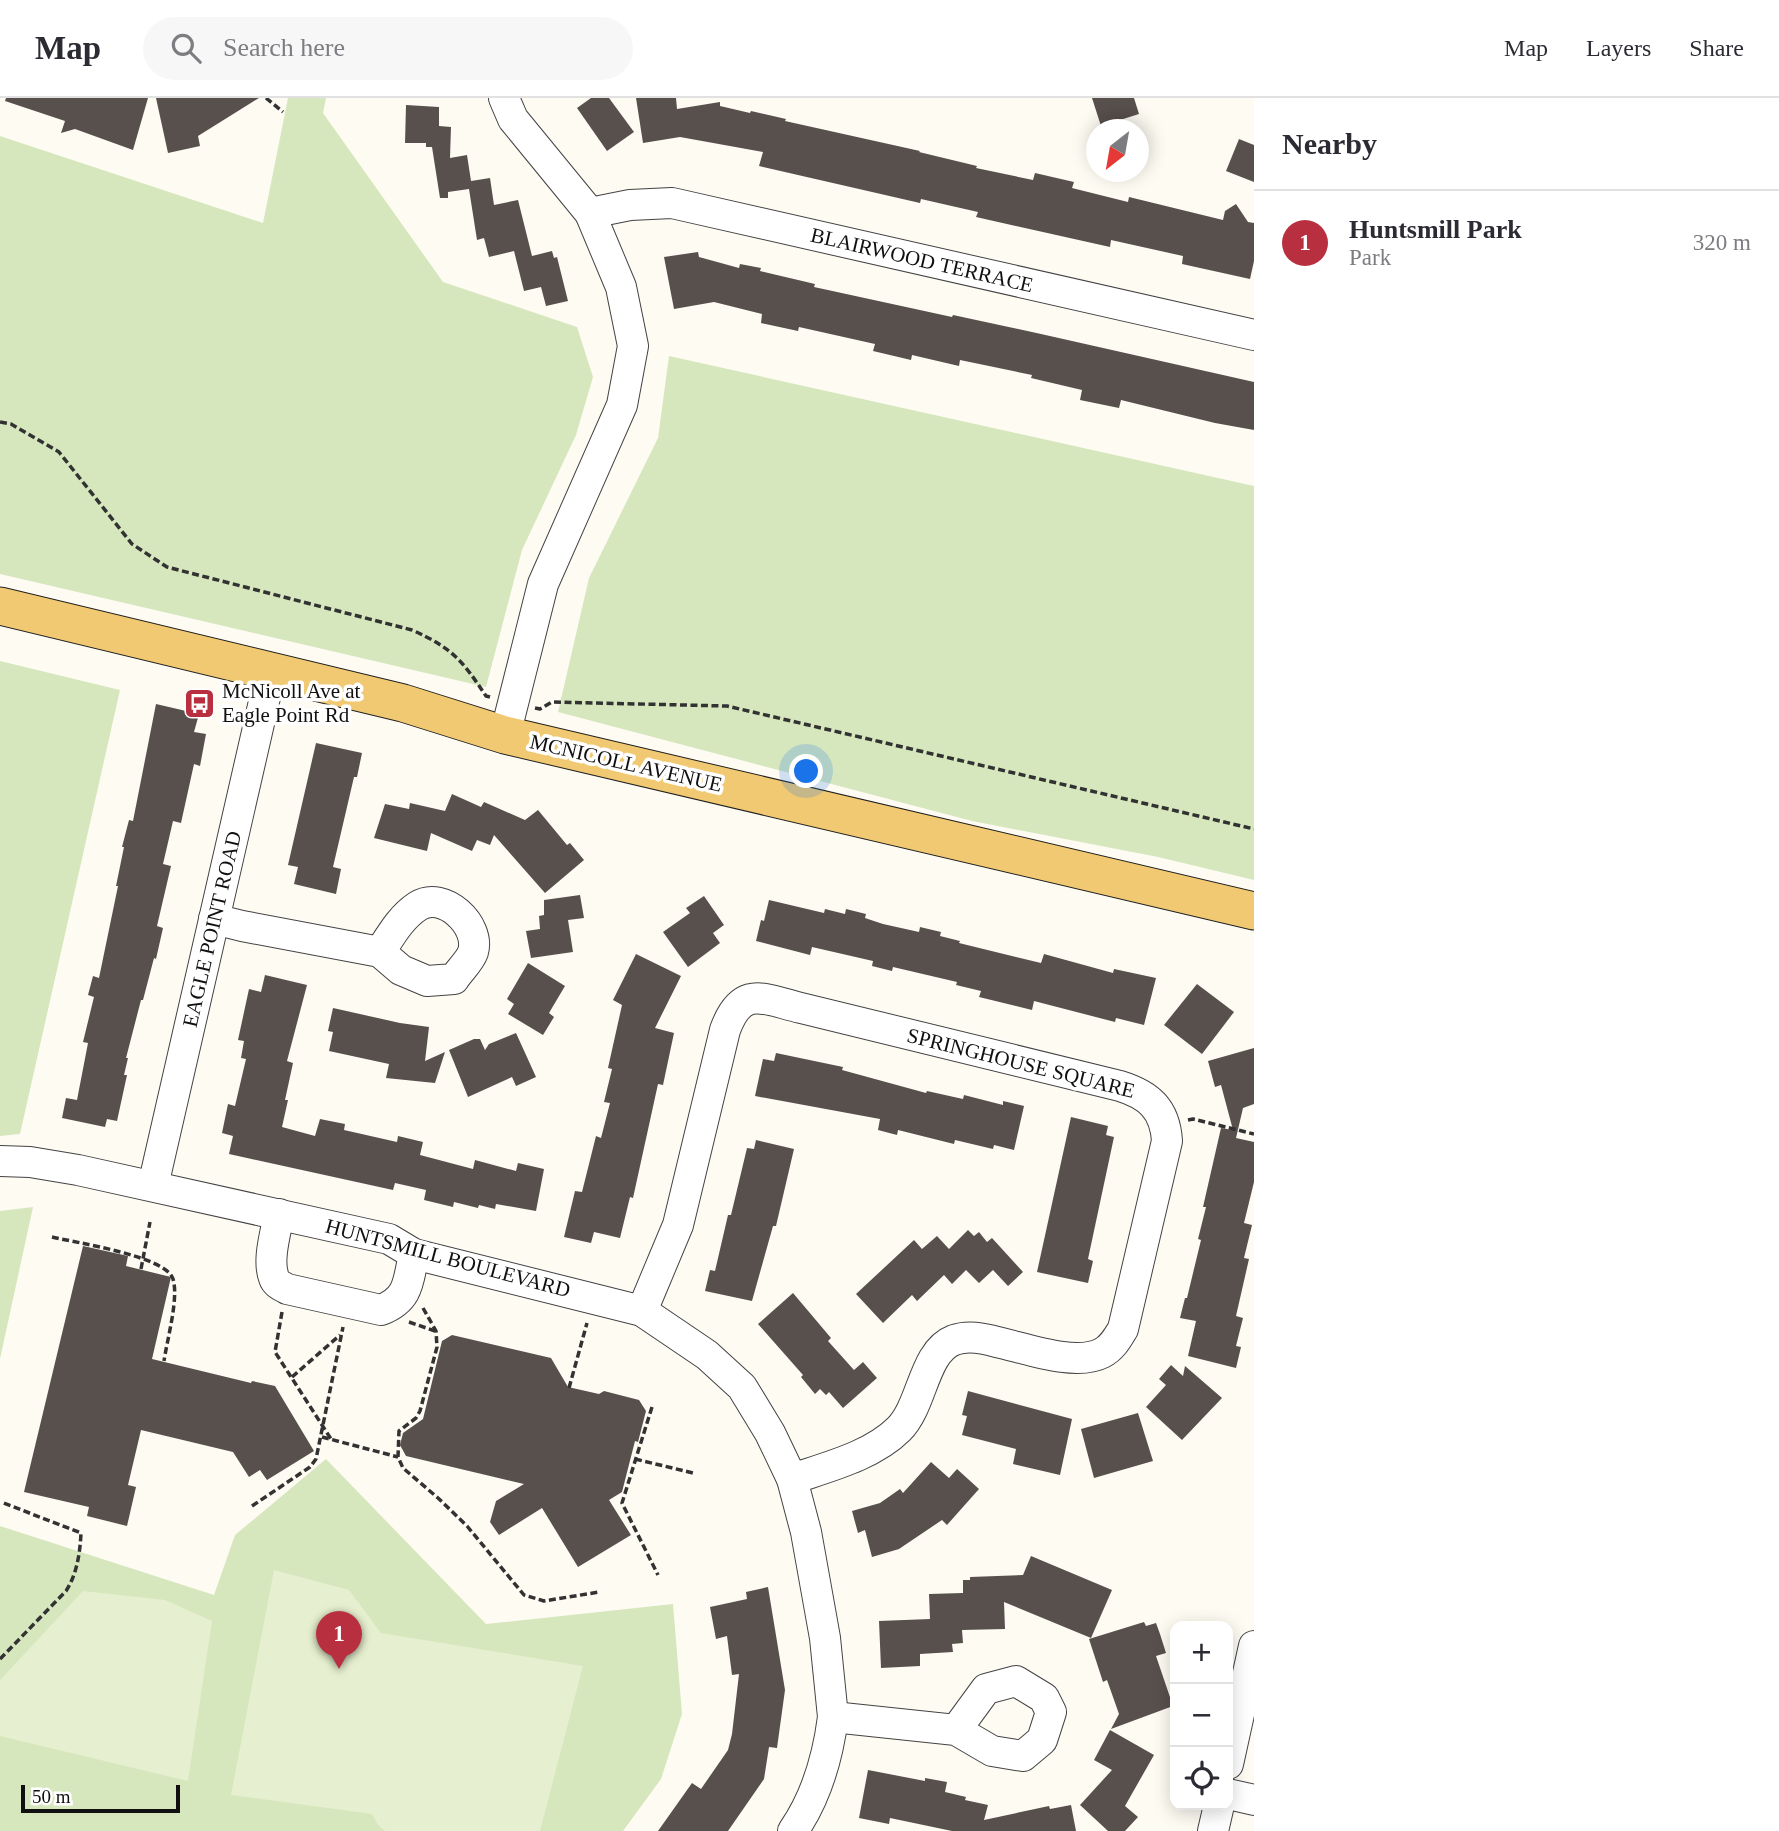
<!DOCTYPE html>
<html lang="en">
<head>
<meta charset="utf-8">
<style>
  :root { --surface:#fff; --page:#f7f7f7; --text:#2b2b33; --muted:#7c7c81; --line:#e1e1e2; --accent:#b8303f }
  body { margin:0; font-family:Georgia,serif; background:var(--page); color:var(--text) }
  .controls { position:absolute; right:21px; bottom:21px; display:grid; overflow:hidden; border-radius:14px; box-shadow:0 4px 18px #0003 }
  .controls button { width:63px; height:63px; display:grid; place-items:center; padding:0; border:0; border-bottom:2px solid var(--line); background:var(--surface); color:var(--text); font:35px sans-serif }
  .compass { position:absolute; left:1086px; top:21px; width:63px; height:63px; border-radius:50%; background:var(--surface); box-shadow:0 4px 18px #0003; rotate:211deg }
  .scale { position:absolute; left:21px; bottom:18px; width:159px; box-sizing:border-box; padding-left:7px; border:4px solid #101010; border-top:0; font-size:19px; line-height:24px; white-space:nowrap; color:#101010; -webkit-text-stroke:5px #fff; paint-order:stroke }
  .you { position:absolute; left:807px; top:674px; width:24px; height:24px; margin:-18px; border:5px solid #fff; border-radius:50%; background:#1a73e8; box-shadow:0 0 0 10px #1a73e833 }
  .badge { display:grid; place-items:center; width:46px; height:46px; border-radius:50%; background:var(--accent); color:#fff; font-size:23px; font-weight:700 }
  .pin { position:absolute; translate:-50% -58px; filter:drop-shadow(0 2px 4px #0008) }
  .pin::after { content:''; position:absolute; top:37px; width:24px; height:21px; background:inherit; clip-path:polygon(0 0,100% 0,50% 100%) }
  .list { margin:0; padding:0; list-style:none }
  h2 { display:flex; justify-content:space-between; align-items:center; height:91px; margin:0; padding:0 28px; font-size:30px }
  h2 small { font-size:23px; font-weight:400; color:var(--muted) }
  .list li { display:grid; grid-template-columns:46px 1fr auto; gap:21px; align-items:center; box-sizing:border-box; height:105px; padding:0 28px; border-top:2px solid var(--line) }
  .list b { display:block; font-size:26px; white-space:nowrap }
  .list p { margin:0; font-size:23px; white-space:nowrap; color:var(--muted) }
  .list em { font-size:23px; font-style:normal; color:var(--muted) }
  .icon { flex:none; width:38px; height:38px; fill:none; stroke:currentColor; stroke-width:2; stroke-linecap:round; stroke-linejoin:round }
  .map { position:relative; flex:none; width:1254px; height:1733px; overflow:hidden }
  header { display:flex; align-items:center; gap:42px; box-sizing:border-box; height:98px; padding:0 35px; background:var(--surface); border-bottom:2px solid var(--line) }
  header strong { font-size:33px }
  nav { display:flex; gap:38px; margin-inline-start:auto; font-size:24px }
  .search { width:490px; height:63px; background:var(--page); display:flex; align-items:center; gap:18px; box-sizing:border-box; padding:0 24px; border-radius:38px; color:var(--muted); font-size:26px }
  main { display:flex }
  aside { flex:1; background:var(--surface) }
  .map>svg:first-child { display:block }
  .green { fill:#d6e7be }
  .pitch { fill:#e6efcf }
  .building { fill:#58504d }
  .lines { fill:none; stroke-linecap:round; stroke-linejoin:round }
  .minor-casing { stroke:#434343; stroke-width:32 }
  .major-casing { stroke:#212121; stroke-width:39 }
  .path { stroke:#323232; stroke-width:3.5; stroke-dasharray:7 3.5; stroke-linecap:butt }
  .minor { stroke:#fff; stroke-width:30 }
  .major { stroke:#f0c972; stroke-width:37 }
  .labels { text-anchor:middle; stroke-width:7; stroke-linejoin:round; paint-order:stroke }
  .street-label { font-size:21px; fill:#101010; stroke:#fff }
  .poi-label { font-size:21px; fill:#101010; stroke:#fff; text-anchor:start }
</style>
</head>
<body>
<header>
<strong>Map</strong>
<div class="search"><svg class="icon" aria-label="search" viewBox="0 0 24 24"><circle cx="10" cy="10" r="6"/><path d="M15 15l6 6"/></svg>Search here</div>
<nav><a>Map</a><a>Layers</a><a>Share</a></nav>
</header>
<main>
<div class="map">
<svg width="1254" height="1733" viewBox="0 0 1254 1733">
  <rect width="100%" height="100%" fill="#fefbf3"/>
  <g class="green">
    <path d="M 288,0 L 326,0 L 323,15 L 443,184 L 577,229 L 593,279 L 576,337 L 522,452 L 486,589 L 0,476 L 0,38 L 263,125 Z"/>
    <path d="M 669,258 L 1254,388 L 1254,782 L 1158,759 L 972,723 L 558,614 L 589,480 L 658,340 Z"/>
    <path d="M 0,563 L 120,592 L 20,1036 L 0,1038 Z"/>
    <path d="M 33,1109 L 0,1261 L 0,1113 Z"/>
    <path d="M 326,1361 L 486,1526 L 673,1506 L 682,1616 L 661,1681 L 623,1733 L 0,1733 L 0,1428 L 214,1497 L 235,1437 Z"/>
  </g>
  <g class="pitch">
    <path d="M 274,1472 L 349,1492 L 381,1535 L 583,1568 L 540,1733 L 385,1733 L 378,1727 L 372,1716 L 231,1697 Z"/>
    <path d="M 83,1493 L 165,1502 L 212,1523 L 188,1683 L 0,1638 L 0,1582 Z"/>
  </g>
  <g class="building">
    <path d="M 6,0 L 148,0 L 133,52 L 75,31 L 61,35 L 65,23 L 5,3 Z"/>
    <path d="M 156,0 L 259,0 L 198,38 L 200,48 L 168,55 Z"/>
    <path d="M 591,0 L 609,0 L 634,34 L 607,53 L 577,10 Z"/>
    <path d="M 636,0 L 676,0 L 677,11 L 720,4 L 720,8 L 750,15 L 751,13 L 786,21 L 785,23 L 920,53 L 919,54 L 977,68 L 976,70 L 1033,82 L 1035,75 L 1074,84 L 1072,90 L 1128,104 L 1129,99 L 1223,122 L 1225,113 L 1236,106 L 1248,124 L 1254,125 L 1254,163 L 1250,181 L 1182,166 L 1183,158 L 1111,142 L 1110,149 L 976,119 L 978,114 L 921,101 L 920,105 L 759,68 L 763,54 L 680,39 L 643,45 Z"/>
    <path d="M 1092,0 L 1134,0 L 1139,16 L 1101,28 Z"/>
    <path d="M 406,7 L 439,9 L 439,28 L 451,29 L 450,60 L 467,57 L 471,83 L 490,80 L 494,107 L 518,102 L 532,158 L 552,153 L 554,160 L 557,159 L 568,203 L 546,208 L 541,189 L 524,193 L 514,153 L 489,159 L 484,140 L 477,142 L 469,91 L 448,94 L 448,100 L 440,100 L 432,49 L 426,49 L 426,45 L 405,45 Z"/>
    <path d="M 1239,41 L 1254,47 L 1254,84 L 1226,73 Z"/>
    <path d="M 698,154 L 699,159 L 739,170 L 740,166 L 761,170 L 760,173 L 815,186 L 814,189 L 952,219 L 953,217 L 1041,236 L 1254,284 L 1254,332 L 1215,325 L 1121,302 L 1119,310 L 1080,302 L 1082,292 L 1031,280 L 1032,277 L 960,262 L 959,268 L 912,257 L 911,262 L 873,253 L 875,246 L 799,229 L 798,233 L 761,225 L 762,216 L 714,204 L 674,211 L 664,159 Z"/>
    <path d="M 156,606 L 199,616 L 194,634 L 206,636 L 200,668 L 194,666 L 181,725 L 173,723 L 163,766 L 171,768 L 157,828 L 163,830 L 156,861 L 154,860 L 143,902 L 141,902 L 126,960 L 128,960 L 124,977 L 127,977 L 117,1023 L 107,1021 L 105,1029 L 62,1020 L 66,1000 L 77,1002 L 88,945 L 83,944 L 94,899 L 88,897 L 93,878 L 99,880 L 118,788 L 116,788 L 124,749 L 122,749 L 129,722 L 133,723 Z"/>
    <path d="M 316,645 L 362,655 L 357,679 L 354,679 L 333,769 L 341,771 L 336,796 L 294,786 L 298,769 L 288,767 Z"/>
    <path d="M 452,696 L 481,709 L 484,704 L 525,722 L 538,712 L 567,747 L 570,745 L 584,762 L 545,795 L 494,737 L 490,747 L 477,742 L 472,753 L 431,735 L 427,753 L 374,740 L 385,706 L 409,711 L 410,705 L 445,713 Z"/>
    <path d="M 580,797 L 584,820 L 568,822 L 573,854 L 531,860 L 526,833 L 540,831 L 539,818 L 544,817 L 544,802 Z"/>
    <path d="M 704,798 L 724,827 L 713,835 L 720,845 L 688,869 L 663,834 L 690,815 L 686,810 Z"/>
    <path d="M 769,802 L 824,815 L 825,811 L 845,816 L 846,811 L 866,816 L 865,820 L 883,826 L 919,834 L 920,829 L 941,834 L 940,838 L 960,843 L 959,845 L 1041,865 L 1044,856 L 1113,875 L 1114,871 L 1156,880 L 1144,927 L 1116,920 L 1115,924 L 1034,903 L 1032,912 L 979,899 L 981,893 L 956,887 L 957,884 L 893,869 L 892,873 L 872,868 L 873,863 L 812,849 L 810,857 L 756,843 L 761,822 L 764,823 Z"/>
    <path d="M 636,856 L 681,878 L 655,930 L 674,935 L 663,987 L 658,986 L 633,1100 L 630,1099 L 620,1140 L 594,1134 L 591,1145 L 564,1139 L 575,1093 L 582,1094 L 596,1038 L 601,1040 L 610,1005 L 604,1004 L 612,971 L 608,970 L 622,907 L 613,902 Z"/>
    <path d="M 528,865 L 565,888 L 549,915 L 554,919 L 543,937 L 508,916 L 514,906 L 507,901 Z"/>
    <path d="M 265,877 L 307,887 L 287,963 L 293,965 L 285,1002 L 288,1002 L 282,1029 L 315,1038 L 320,1021 L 345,1026 L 344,1032 L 397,1044 L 398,1038 L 423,1044 L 420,1057 L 473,1071 L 475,1062 L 516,1073 L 518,1065 L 544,1071 L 536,1113 L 496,1106 L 495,1111 L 479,1107 L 478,1110 L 454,1104 L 453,1109 L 424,1102 L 426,1092 L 395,1085 L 393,1092 L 229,1056 L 233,1038 L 222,1035 L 228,1006 L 235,1008 L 246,961 L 241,960 L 244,943 L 238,942 L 249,891 L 261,894 Z"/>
    <path d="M 1197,886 L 1234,914 L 1202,956 L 1164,927 Z"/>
    <path d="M 333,910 L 400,925 L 429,929 L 425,963 L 445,954 L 435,985 L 386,980 L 389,966 L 329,953 L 333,934 L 328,933 Z"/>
    <path d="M 516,935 L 536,979 L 516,988 L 512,979 L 468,999 L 449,952 L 474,941 L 480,941 L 485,952 L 489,946 Z"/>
    <path d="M 1254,950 L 1254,1006 L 1243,1010 L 1236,1040 L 1254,1044 L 1254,1084 L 1244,1125 L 1252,1127 L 1244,1160 L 1249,1161 L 1236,1218 L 1243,1220 L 1236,1248 L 1241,1249 L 1236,1270 L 1188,1258 L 1196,1223 L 1180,1220 L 1185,1200 L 1187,1200 L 1201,1142 L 1198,1141 L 1206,1109 L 1203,1109 L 1221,1030 L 1233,1032 L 1221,987 L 1215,989 L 1208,963 Z"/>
    <path d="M 776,955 L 843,969 L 842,972 L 926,995 L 927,993 L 963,1001 L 964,997 L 1003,1007 L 1003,1003 L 1024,1008 L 1014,1052 L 994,1047 L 993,1051 L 955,1042 L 954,1046 L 898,1032 L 897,1037 L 878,1032 L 880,1021 L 755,998 L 763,961 L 774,963 Z"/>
    <path d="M 1071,1019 L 1108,1028 L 1106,1037 L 1114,1039 L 1088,1161 L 1093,1163 L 1088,1185 L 1037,1174 Z"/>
    <path d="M 756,1042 L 794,1051 L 776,1128 L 773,1128 L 752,1203 L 705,1193 L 710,1172 L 715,1173 L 728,1117 L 731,1117 L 747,1050 L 754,1051 Z"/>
    <path d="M 968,1132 L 974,1138 L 979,1134 L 987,1144 L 992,1140 L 1023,1174 L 1008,1188 L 993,1172 L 979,1185 L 966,1172 L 952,1186 L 944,1177 L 917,1203 L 912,1197 L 883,1225 L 856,1196 L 914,1142 L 922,1151 L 937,1138 L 949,1151 Z"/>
    <path d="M 83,1148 L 128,1158 L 126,1168 L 171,1179 L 152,1261 L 251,1285 L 252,1283 L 275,1288 L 314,1353 L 267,1382 L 260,1372 L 249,1379 L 233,1354 L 141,1332 L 128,1387 L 136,1389 L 127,1428 L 87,1418 L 89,1409 L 24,1394 Z"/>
    <path d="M 793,1195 L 831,1240 L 828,1243 L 854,1272 L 863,1264 L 877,1280 L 843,1310 L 829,1294 L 826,1297 L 820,1291 L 815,1296 L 801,1279 L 803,1277 L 758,1226 Z"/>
    <path d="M 452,1237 L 551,1260 L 568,1289 L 599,1296 L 604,1293 L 639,1302 L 646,1313 L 638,1344 L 635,1343 L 622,1394 L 609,1402 L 631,1437 L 578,1469 L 542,1410 L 499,1437 L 490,1424 L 496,1403 L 524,1386 L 406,1358 L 400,1347 L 403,1335 L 423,1321 L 442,1243 Z"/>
    <path d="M 1171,1267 L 1183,1278 L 1185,1268 L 1222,1300 L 1182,1342 L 1146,1309 L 1166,1287 L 1159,1281 Z"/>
    <path d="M 968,1293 L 1072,1321 L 1060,1377 L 1013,1366 L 1016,1351 L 962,1337 L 967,1318 L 962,1317 Z"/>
    <path d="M 1138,1315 L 1153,1363 L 1094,1380 L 1081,1331 Z"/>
    <path d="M 931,1364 L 949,1380 L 957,1371 L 979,1391 L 947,1427 L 942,1422 L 899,1451 L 872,1459 L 865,1432 L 858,1435 L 852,1413 L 880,1405 L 900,1391 L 903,1395 Z"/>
    <path d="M 1031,1458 L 1112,1492 L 1091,1540 L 1004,1504 L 1005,1531 L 962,1532 L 963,1545 L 952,1546 L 953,1554 L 920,1556 L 920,1568 L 881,1570 L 879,1523 L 930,1521 L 929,1496 L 963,1495 L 963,1482 L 970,1482 L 970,1479 L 1023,1477 Z"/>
    <path d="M 768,1489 L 785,1592 L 777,1650 L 769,1649 L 764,1681 L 728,1733 L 658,1733 L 692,1685 L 701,1691 L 728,1652 L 732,1636 L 739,1576 L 732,1577 L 727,1538 L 716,1541 L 710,1509 L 747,1501 L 746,1494 Z"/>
    <path d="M 1144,1524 L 1146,1528 L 1156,1525 L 1160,1536 L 1166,1555 L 1156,1558 L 1173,1608 L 1111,1631 L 1119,1616 L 1107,1582 L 1103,1584 L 1089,1541 Z"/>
    <path d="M 1110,1632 L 1154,1657 L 1125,1708 L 1138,1719 L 1125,1733 L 1108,1733 L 1080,1707 L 1112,1672 L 1094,1662 Z"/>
    <path d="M 868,1672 L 925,1683 L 925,1680 L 947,1684 L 945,1694 L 966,1699 L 965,1702 L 988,1707 L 984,1722 L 1049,1708 L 1050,1711 L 1071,1707 L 1076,1733 L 952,1733 L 890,1720 L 889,1726 L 859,1720 Z"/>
  </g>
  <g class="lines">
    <defs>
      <g id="minor">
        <path d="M 504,0 L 513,21 L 590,115 L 621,189 L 633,248 L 622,307 L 543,486 L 505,637"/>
        <path d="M 590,115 L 630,107 L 672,105 L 1254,237"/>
        <path d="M 214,821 L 242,828 L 380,854 L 401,872 L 427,883 L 454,881 C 459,873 470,863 473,854 C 481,827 443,792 418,808 C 401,819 391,837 380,854"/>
        <path d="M 0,1063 L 30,1064 L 78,1072 L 389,1141 L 414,1156 L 642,1213 L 707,1257 L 742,1289 L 770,1335 L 792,1381 L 806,1434 L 825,1540 L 833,1619 C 828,1658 816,1700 793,1733"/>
        <path d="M 153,1088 L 271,573"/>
        <path d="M 279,1116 C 276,1134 267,1162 274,1180 C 276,1186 282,1188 287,1191 L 381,1212 C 410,1201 408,1182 414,1156"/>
        <path d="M 642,1213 L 678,1127 L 725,932 C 742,886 763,901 801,910 L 1120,988 C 1149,997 1165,1011 1167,1043 L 1123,1231 C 1117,1241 1112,1250 1102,1255 C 1075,1269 1025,1250 997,1244 C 983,1240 968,1237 954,1242 C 923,1254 923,1307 899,1331 C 872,1358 827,1369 792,1381"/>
        <path d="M 833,1619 L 956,1632 L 992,1653 L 1023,1658 L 1042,1642 L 1051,1614 L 1044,1600 L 1016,1583 L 986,1591 L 956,1632"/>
        <path d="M 1228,1666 L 1254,1548"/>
        <path d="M 1228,1696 L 1254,1702"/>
        <path d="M 1213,1733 L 1219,1707"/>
      </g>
      <path id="major" d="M 0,508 L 403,605 L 505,637 L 1254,813"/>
    </defs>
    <use href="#minor" class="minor-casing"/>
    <use href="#major" class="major-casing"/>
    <g class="path">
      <path d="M 266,0 L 283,14"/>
      <path d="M 0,324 L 11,326 L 59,354 L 132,446 L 167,469 L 412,532 C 452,550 462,562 486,598 L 490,599"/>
      <path d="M 535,610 L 540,611 L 552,604 L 727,608 L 1254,731"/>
      <path d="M 1188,1022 L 1193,1021 L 1254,1036"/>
      <path d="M 52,1139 C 77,1145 166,1158 173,1181 C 179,1200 167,1242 164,1263"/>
      <path d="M 141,1171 L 150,1124"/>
      <path d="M 423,1210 L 436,1233 L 437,1249 L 420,1313 L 416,1320 L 399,1333 L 398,1359 L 403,1370 L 438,1400 L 467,1428 L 524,1497 L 544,1503 L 599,1494"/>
      <path d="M 282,1214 L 275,1254 L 331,1341"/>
      <path d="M 409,1224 L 435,1233"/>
      <path d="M 292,1279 L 340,1237"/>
      <path d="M 569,1290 L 587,1225"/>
      <path d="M 652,1309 L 622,1405 L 658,1477"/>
      <path d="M 322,1339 L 398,1359"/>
      <path d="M 635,1361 L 693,1375"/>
      <path d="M 252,1408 L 310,1369 L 316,1361 L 343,1229"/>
      <path d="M 0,1561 L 66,1493 C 77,1476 80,1455 81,1435 L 1,1404"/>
    </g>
    <use href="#minor" class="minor"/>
    <use href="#major" class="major"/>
  </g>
  <defs>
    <symbol id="bus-square" viewBox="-11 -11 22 22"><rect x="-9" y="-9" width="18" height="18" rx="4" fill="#b8303f" stroke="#fff"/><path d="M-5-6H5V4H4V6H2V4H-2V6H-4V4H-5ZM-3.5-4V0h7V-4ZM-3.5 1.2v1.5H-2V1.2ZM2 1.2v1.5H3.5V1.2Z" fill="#fff"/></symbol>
  </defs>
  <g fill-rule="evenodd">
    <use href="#bus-square" x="182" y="588" width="35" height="35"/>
  </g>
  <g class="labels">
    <g class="street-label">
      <text transform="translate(922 162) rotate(13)" y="7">BLAIRWOOD TERRACE</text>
      <text transform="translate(626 665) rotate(13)" y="7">MCNICOLL AVENUE</text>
      <text transform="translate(212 831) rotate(-77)" y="7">EAGLE POINT ROAD</text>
      <text transform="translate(1021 965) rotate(14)" y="7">SPRINGHOUSE SQUARE</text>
      <text transform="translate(448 1160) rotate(15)" y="7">HUNTSMILL BOULEVARD</text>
    </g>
    <g class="poi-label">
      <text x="222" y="600">McNicoll Ave at<tspan x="222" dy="24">Eagle Point Rd</tspan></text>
    </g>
  </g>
</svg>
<div class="controls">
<button>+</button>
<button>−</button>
<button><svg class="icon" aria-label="locate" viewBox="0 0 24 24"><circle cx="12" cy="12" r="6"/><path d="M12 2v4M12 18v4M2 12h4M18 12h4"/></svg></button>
</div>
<svg class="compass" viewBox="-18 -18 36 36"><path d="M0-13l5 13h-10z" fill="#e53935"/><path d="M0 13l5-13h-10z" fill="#7c7c81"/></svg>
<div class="scale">50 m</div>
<div class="you"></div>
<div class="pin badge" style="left:339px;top:1571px">1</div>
</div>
<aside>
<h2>Nearby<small></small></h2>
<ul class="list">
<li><span class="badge">1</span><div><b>Huntsmill Park</b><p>Park</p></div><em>320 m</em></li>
</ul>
</aside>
</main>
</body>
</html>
